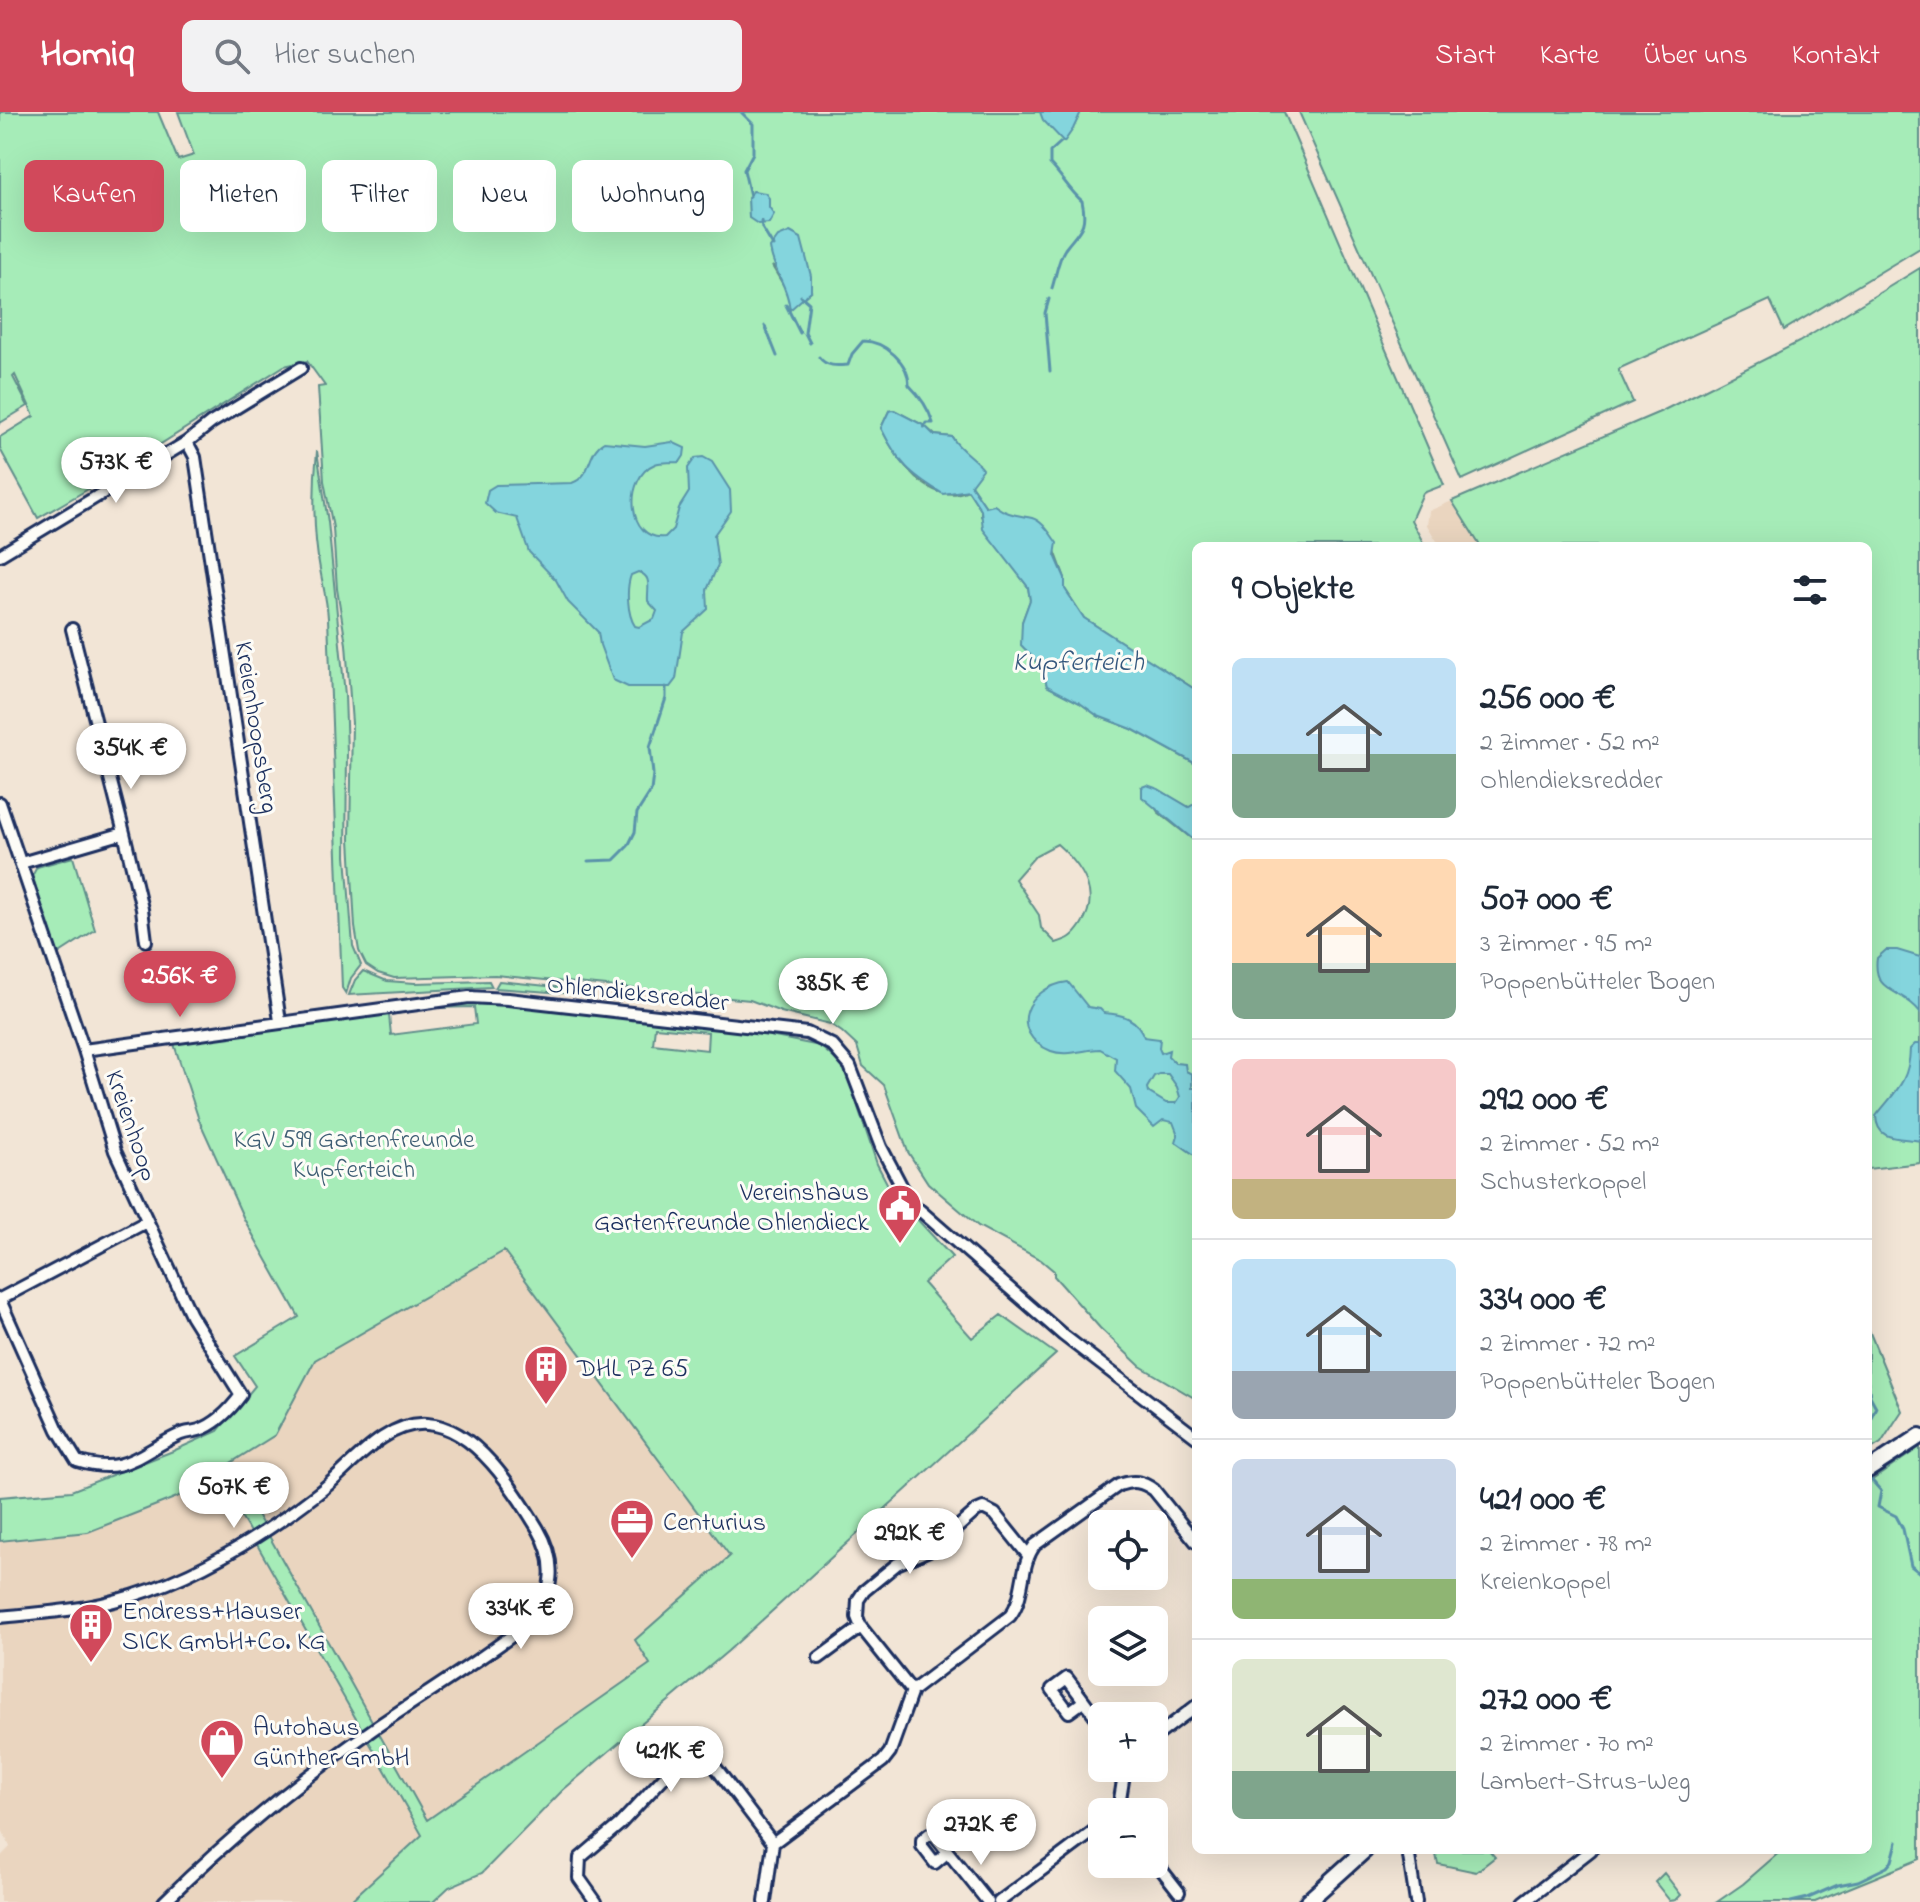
<!DOCTYPE html>
<html lang="de">
<meta charset="utf-8">
<style>
:root{--surface:#fff;--page:#f2f2f3;--text:#1f2937;--muted:#747a83;--line:#e0e1e3;--accent:#d1495b}
body{margin:0;font-family:"Indie Flower",sans-serif;background:var(--page);color:var(--text);height:100vh;display:flex;flex-direction:column;font-size:30px;white-space:nowrap}
*{box-sizing:border-box;margin:0}
p{font-size:26px;color:var(--muted)}
.icon{flex:none;width:44px;height:44px;fill:none;stroke:currentColor;stroke-width:2;stroke-linecap:round;stroke-linejoin:round}
.map{position:relative;flex:1;overflow:hidden}
.drawer{position:absolute;left:1192px;top:430px;width:680px;height:1312px;display:flex;flex-direction:column;background:var(--surface);border-radius:12px;box-shadow:0 8px 32px #0002}
.drawer>*{flex:none}
.banner{position:absolute;left:24px;top:48px;width:760px;height:72px;display:flex;gap:16px}
.buttons{position:absolute;left:1088px;top:1398px;display:grid;gap:16px}
.buttons a{display:grid;place-items:center;width:80px;height:80px;border-radius:12px;background:var(--surface);box-shadow:0 8px 32px #0002;font-size:40px}
.price{position:absolute;translate:-50% -68px;padding:0 18px;border-radius:28px;background:#fff;color:#222;font-size:26px;line-height:52px;filter:drop-shadow(0 2px 4px #0008)}
.price::after{content:'';position:absolute;left:50%;top:48px;width:24px;height:18px;margin-left:-12px;background:inherit;clip-path:polygon(0 0,100% 0,50% 100%)}
.price.current{background:var(--accent);color:#fff}
ul{padding:0;list-style:none}
li{display:flex;align-items:center;gap:24px;height:200px;padding:0 40px}
li+li{border-top:2px solid var(--line)}
li span{display:grid;place-items:center;flex:none;width:224px;height:160px;border-radius:12px;color:#555}
li>.icon{margin-inline-start:auto}
span .icon{width:96px;height:96px;fill:#fffc;stroke-width:1}
li b{font-size:34px}
h2{display:flex;justify-content:space-between;align-items:center;height:96px;padding:0 40px;font-size:34px}
.pill{padding:0 28px;border-radius:12px;background:var(--surface);box-shadow:0 8px 32px #0002;font-size:28px;line-height:72px}
.pill.current{background:var(--accent);color:#fff}
header{display:flex;align-items:center;gap:48px;box-sizing:border-box;height:112px;padding:0 40px;background:var(--accent);color:#fff}
header strong{font-size:38px}
nav{display:flex;gap:44px;margin-inline-start:auto;font-size:28px}
.search{width:560px;height:72px;background:var(--page);display:flex;align-items:center;gap:20px;box-sizing:border-box;padding:0 28px;border-radius:12px;color:var(--muted);font-size:30px}
.map>svg:first-child{display:block}
.built{fill:#ead5bf}
.green{fill:#a6ecb8;stroke:#608e8b;stroke-width:2;fill-rule:evenodd}
.water{fill:#84d5dd;stroke:#5a93aa;stroke-width:2;fill-rule:evenodd}
.lines{fill:none;stroke-linecap:round;stroke-linejoin:round}
.stream{stroke:#5a93aa;stroke-width:3}
.minor-casing{stroke:#1b2f5e;stroke-width:16}
.major-casing{stroke:#1b2f5e;stroke-width:20}
.minor{stroke:#fdfcf7;stroke-width:10}
.major{stroke:#fdfcf7;stroke-width:14}
.labels{text-anchor:middle;stroke-width:6;stroke-linejoin:round;paint-order:stroke}
.street-label{font-size:26px;fill:#1b2f5e;stroke:#fdfcf7}
.park-label{font-size:26px;fill:#3e5e74;stroke:#fdfcf7}
.poi-label{font-size:26px;fill:#1b2f5e;stroke:#fdfcf7;text-anchor:start}
.water-label{font-size:28px;font-style:italic;fill:#35587e;stroke:#fdfcf7}
</style>
<header>
<strong>Homiq</strong>
<div class="search"><svg class="icon" aria-label="search" viewBox="0 0 24 24"><circle cx="10" cy="10" r="6"/><path d="M15 15l6 6"/></svg>Hier suchen</div>
<nav><a>Start</a><a>Karte</a><a>Über uns</a><a>Kontakt</a></nav>
</header>
<div class="map">
<svg width="1920" height="1790" viewBox="0 0 1920 1790">
<rect width="100%" height="100%" fill="#f2e5d6"/>
<filter id="ink" filterUnits="userSpaceOnUse"><feTurbulence type="fractalNoise" baseFrequency=".0125" numOctaves="2"/><feDisplacementMap in="SourceGraphic" scale="16" xChannelSelector="R" yChannelSelector="G"/><feConvolveMatrix kernelMatrix="1 2 1 2 8 2 1 2 1" color-interpolation-filters="sRGB"/></filter>
<g filter="url(#ink)">
<!-- built -->
<path class="built" d="M1452,389l27,43 -1,2h-38l-13,-21 2,-14z
M504,1139l226,305 -94,84 14,24 -223,156 -198,-356 46,-29 40,-75z
M214,1361l33,54 175,309 -73,66h-349v-45l10,-10 -10,-22v-284l88,-9 89,-35z"/>
<!-- green -->
<path class="green" d="M0,0h158l20,48 16,-5 -16,-43h1106l160,373 -21,8 -12,27 14,26h-229v144l-112,-72 -19,-29v-11l-11,-30 -26,-29 -24,-6 -10,-8 -8,2 -15,-22 8,-21 -19,-14 -8,-13 -17,-2 -10,-9 -31,-16 -5,1 -8,17c15,30 48,80 87,62l13,20v6l22,37 25,34 2,13 -8,22 5,32 15,13 5,19 33,17 18,13 34,13 64,35v39l-7,5 -31,-19 -16,-2 16,25 38,30v557l-56,-33 -40,-38 -46,-52v-5l-13,-11 -63,-34 -50,-43 -20,-31 -24,-67 -21,-19 -6,-20 -15,-14 -12,-8 -49,-12 -31,-12 -255,-25 -101,3 -16,-5 -12,-8 -7,-14 -4,-24 -5,-88 2,-116 -6,-79 -9,-55 -4,-61 -9,-47 -6,-94 7,-1 -18,-25 -23,5 -180,114 -66,38 -38,-69v-12l34,-21 -19,-41 -2,2 15,29 -28,17zM772,154l39,25 -21,17 -2,-15zM1057,732c25,22 45,50 24,81 -8,12 -12,14 -25,18l-15,-15 -2,-13 -24,-36 21,-24z
M1299,0h621v136l-136,82 -14,-30 -152,69 15,33 -171,78z
M1920,156v895l-52,6v-623h-390l1,-2 -27,-43 210,-90 137,-69z
M317,339l11,71 17,173 2,57 -1,104 7,90 8,19 -10,13 -5,16 -4,-6 -14,-370c-1,-18 -5,-32 -8,-49 -7,-36 -7,-82 -3,-118z
M73,745l22,73 -37,24 -26,-78 5,-9z
M363,859l24,10 28,2 74,-2 3,6 -143,8 6,-15z
M499,869l86,9 -22,3 -68,-5z
M454,889l45,2 261,31 60,12 25,22 32,96 14,27 61,66 -29,26 49,55 29,-23 55,39 -328,297 -165,139 -81,83 -33,14 -16,15h-84l73,-67 -175,-308 -33,-54 -37,24 -89,35 -88,9v-44l71,-6 102,-40 45,-20 37,-45 -20,-30 64,-39 -55,-98 -45,-99 -26,-79zM474,895l2,17 -85,11 -2,-20 44,-7zM655,915l53,5 -1,18 -54,-6zM504,1139l226,305 -95,84 15,24 -223,156 -198,-356 46,-29 40,-75z
M1868,1216l34,83 -21,32 -13,8z
M1920,1335v412l-105,43h-98l26,-18 39,-34h86v-367z
M1435,1738h54l6,7 -19,15 -38,-8z
M1664,1761l17,22 -5,5 -6,1 -15,-19z"/>
<!-- water -->
<path class="water" d="M1040,0h41l-8,17 -9,13 -21,-22z
M753,79l12,2 4,5v9l5,7 -5,9 -11,1 -9,-6 -1,-20z
M790,120l11,6 10,38v15l-21,19c-2,-24 -17,-39 -20,-62l8,-11z
M894,298l31,16 9,9 18,2c8,14 22,20 31,32l-12,16 15,22 8,-2c13,10 24,10 38,13 11,3 19,17 25,25l-2,12 10,23v11l19,29 112,72v74l-64,-35 -34,-13 -18,-13 -33,-17 -5,-19 -21,-22 1,-23 8,-22 -2,-13 -45,-58 -2,-19 -13,-20 -25,4c-33,-20 -44,-30 -62,-66l8,-17z
M604,330l41,4 27,-4 13,6 -1,8 -4,6c-8,1 -18,-1 -25,2 -32,13 -28,78 10,73l8,-8 6,-21 10,-16 -1,-24 7,-10 8,-1 9,5 18,28 1,21 -17,24 4,30 -11,25 1,19 -25,23 -7,47 -6,8h-42l-15,-7 -13,-35 -2,-13 -30,-30 -12,-22 -27,-28 -12,-34 -21,-5 -11,-10 3,-13 8,-5 76,-2c21,-7 14,-31 32,-41zM638,460c15,4 9,17 10,29l9,10 -3,8 -15,8 -4,-1c-8,-12 -9,-38 -4,-51z
M1147,673l11,4 31,18 7,-4v39l-54,-45v-10z
M1886,838h11l23,7v55c-18,-24 -48,-18 -43,-54z
M1068,870l20,25 12,2 4,4c18,1 33,5 40,24l16,2 -1,9 2,5 8,-3 -1,6 7,7 10,1 1,7 6,3v14h4v68l-20,-14 2,-7 -5,-13 -10,-2 -9,7 -18,-18 -5,-20 -16,-18 1,-13 -16,-9c-14,0 -34,8 -49,2 -45,-19 -24,-64 17,-69zM1159,962h9l9,13 3,10 -4,6h-10l-18,-11 -1,-4 7,-12z
M1915,932h5v97c-19,-4 -43,2 -44,-25 19,-25 33,-33 34,-67z"/>
<g class="lines">
<!-- stream -->
<path class="stream" d="M741,0l12,12v29l-9,17 6,26
M761,109l1,7 11,18
M1052,176c4,-12 6,-29 13,-39 14,-19 23,-21 17,-48 -13,-11 -20,-25 -32,-37v-12l11,-10
M801,184l8,7 -4,30 5,10
M1049,187l-4,14 5,58
M786,193l14,28
M765,214l12,30
M819,245c7,10 18,9 29,8l4,-11 11,-13c22,0 46,22 46,44 11,11 19,22 24,38h-7l-2,4
M588,749l26,-1 14,-14 7,-14 2,-19 14,-22 2,-17 -3,-27 16,-49v-11
M1868,1271l2,13 6,11 -8,16
M1868,1364l13,15 -3,16 18,9 7,13 8,37 9,7
M1791,1790l17,-4 30,-13 20,-4 29,-14 5,-6 5,-19"/>
<!-- minor casing -->
<g class="minor-casing">
<path id="minor" d="M187,330l8,15 85,564
M0,443l187,-113 24,-19 90,-55
M0,691l84,247 31,101 76,164 50,80c-11,15 -24,29 -42,35 -6,2 -13,2 -18,4 -42,18 -54,43 -104,27l-19,-31 -58,-130
M124,721l18,76 4,32
M21,751l103,-30 -52,-204
M84,938l385,-53 39,2 299,34 25,12 18,21 31,81 21,40 13,19 148,129 133,102
M0,1187l146,-77
M0,1505c38,-4 77,-6 114,-16 75,-19 143,-61 203,-107 32,-24 66,-73 110,-70 48,3 88,67 111,105 19,32 17,67 -9,94 -50,39 -105,71 -157,107 -74,51 -144,109 -208,172
M819,1546l42,-31
M912,1579l-51,-64 -4,-10 1,-17 6,-9 33,-27 37,-16 42,-37 7,-3 12,6 33,41
M1084,1589l-15,11 -17,-23 15,-11 35,47
M1154,1626l42,-32
M1118,1700l7,-44
M1408,1738l8,52
M948,1740l-13,11 -13,-17v-6l7,-6 6,2 53,66
M1154,1748l25,32
M596,1790l-17,-24 1,-20 40,-34 60,-64c13,-4 23,-4 33,4l60,79
M765,1790l8,-59 110,-82 7,-9 22,-61 98,-75c16,-21 9,-50 25,-71l84,-60c14,-5 23,-4 35,5l42,52
M999,1790l103,-77
M1524,1790l67,-52"/>
</g>
<!-- major casing -->
<g class="major-casing">
<path id="major" d="M1868,1358l52,-34
M1307,1790l58,-52"/>
</g>
<!-- minor -->
<use href="#minor" class="minor"/>
<!-- major -->
<use href="#major" class="major"/>
</g>
</g>
<!-- icons -->
<defs>
<g id="civic-pin" transform="scale(2.3)"><path d="M0 17L-7.5 6A9.5 9.5 0 1 1 7.5 6Z" fill="#d1495b" stroke="#fdfcf7"/><path d="M-.6-6.5H3V-4.5H.6V-3L4-1V1h2V6H-6V1h2V-1L-.6-3ZM-1.2 2.5V6h2.4V2.5Z" fill="#fff"/></g>
<g id="building-pin" transform="scale(2.3)"><path d="M0 17L-7.5 6A9.5 9.5 0 1 1 7.5 6Z" fill="#d1495b" stroke="#fdfcf7"/><path d="M-4-6H4V6H1V3H-1V6H-4ZM-2.5-4.3h1.7v1.8h-1.7ZM.8-4.3h1.7v1.8H.8ZM-2.5-1h1.7V.8h-1.7ZM.8-1h1.7V.8H.8Z" fill="#fff"/></g>
<g id="office-pin" transform="scale(2.3)"><path d="M0 17L-7.5 6A9.5 9.5 0 1 1 7.5 6Z" fill="#d1495b" stroke="#fdfcf7"/><path d="M-6-3h4V-5.5h4V-3h4V5H-6ZM-1-4.5V-3h2v-1.5ZM-6 0V1H6V0Z" fill="#fff"/></g>
<g id="shop-pin" transform="scale(2.3)"><path d="M0 17L-7.5 6A9.5 9.5 0 1 1 7.5 6Z" fill="#d1495b" stroke="#fdfcf7"/><path d="M-5-2.5h2.3a2.7 3.5 0 0 1 5.4 0H5L5.5 6h-11ZM-1.5-2.5h3a1.5 2.3 0 0 0-3 0Z" fill="#fff"/></g>
</defs>
<g fill-rule="evenodd">
<use href="#civic-pin" x="900" y="1094"/>
<use href="#building-pin" x="546" y="1255"/>
<use href="#office-pin" x="632" y="1409"/>
<use href="#building-pin" x="91" y="1513"/>
<use href="#shop-pin" x="222" y="1629"/>
</g>
<g class="labels">
<!-- street labels -->
<g class="street-label">
<text transform="translate(258 615) rotate(81)" y="9">Kreienhoopsberg</text>
<text transform="translate(638 880) rotate(6)" y="9">Ohlendieksredder</text>
<text transform="translate(133 1013) rotate(71)" y="9">Kreienhoop</text>
</g>
<!-- park labels -->
<g class="park-label">
<text x="354" y="1035">KGV 599 Gartenfreunde<tspan x="354" dy="30">Kupferteich</tspan></text>
</g>
<!-- poi labels -->
<g class="poi-label">
<text x="869" y="1088" text-anchor="end">Vereinshaus<tspan x="869" dy="30">Gartenfreunde Ohlendieck</tspan></text>
<text x="577" y="1264">DHL PZ 65</text>
<text x="663" y="1418">Centurius</text>
<text x="122" y="1507">Endress+Hauser<tspan x="122" dy="30">SICK GmbH+Co. KG</tspan></text>
<text x="253" y="1623">Autohaus<tspan x="253" dy="30">Günther GmbH</tspan></text>
</g>
<!-- water labels -->
<g class="water-label">
<text x="1078" y="558">Kupferteich</text>
</g>
</g>
</svg>
<div class="buttons">
<a><svg class="icon" aria-label="locate" viewBox="0 0 24 24"><circle cx="12" cy="12" r="6"/><path d="M12 2v4M12 18v4M2 12h4M18 12h4"/></svg></a>
<a><svg class="icon" aria-label="layers" viewBox="0 0 24 24"><path d="M12 4l9 5-9 5-9-5zM3 14l9 5 9-5"/></svg></a>
<a>+</a>
<a>−</a>
</div>
<b class="price" style="left:116px;top:393px">573K €</b>
<b class="price" style="left:131px;top:679px">354K €</b>
<b class="price current" style="left:180px;top:907px">256K €</b>
<b class="price" style="left:833px;top:914px">385K €</b>
<b class="price" style="left:234px;top:1418px">507K €</b>
<b class="price" style="left:910px;top:1464px">292K €</b>
<b class="price" style="left:521px;top:1539px">334K €</b>
<b class="price" style="left:671px;top:1682px">421K €</b>
<b class="price" style="left:981px;top:1755px">272K €</b>
<div class="banner">
<a class="pill current">Kaufen</a>
<a class="pill">Mieten</a>
<a class="pill">Filter</a>
<a class="pill">Neu</a>
<a class="pill">Wohnung</a>
</div>
<section class="drawer">
<h2>9 Objekte<svg class="icon" aria-label="filters" viewBox="0 0 24 24"><path d="M4 7h16M4 17h16"/><circle cx="9" cy="7" r="2"/><circle cx="15" cy="17" r="2"/></svg></h2>
<ul>
<li><span style="background:linear-gradient(#bfe0f5 60%,#7fa58c 0)"><svg class="icon" aria-label="home" viewBox="0 0 24 24"><path d="M3 11l9-7 9 7M6 9v11h12V9"/></svg></span><div><b>256 000 €</b><p>2 Zimmer · 52 m²</p><p>Ohlendieksredder</p></div></li>
<li><span style="background:linear-gradient(#ffd9b3 65%,#7fa58c 0)"><svg class="icon" aria-label="home" viewBox="0 0 24 24"><path d="M3 11l9-7 9 7M6 9v11h12V9"/></svg></span><div><b>507 000 €</b><p>3 Zimmer · 95 m²</p><p>Poppenbütteler Bogen</p></div></li>
<li><span style="background:linear-gradient(#f6c9c9 75%,#c2b280 0)"><svg class="icon" aria-label="home" viewBox="0 0 24 24"><path d="M3 11l9-7 9 7M6 9v11h12V9"/></svg></span><div><b>292 000 €</b><p>2 Zimmer · 52 m²</p><p>Schusterkoppel</p></div></li>
<li><span style="background:linear-gradient(#bfe0f5 70%,#9aa5b1 0)"><svg class="icon" aria-label="home" viewBox="0 0 24 24"><path d="M3 11l9-7 9 7M6 9v11h12V9"/></svg></span><div><b>334 000 €</b><p>2 Zimmer · 72 m²</p><p>Poppenbütteler Bogen</p></div></li>
<li><span style="background:linear-gradient(#c9d6e8 75%,#8fb573 0)"><svg class="icon" aria-label="home" viewBox="0 0 24 24"><path d="M3 11l9-7 9 7M6 9v11h12V9"/></svg></span><div><b>421 000 €</b><p>2 Zimmer · 78 m²</p><p>Kreienkoppel</p></div></li>
<li><span style="background:linear-gradient(#dfe7d0 70%,#7fa58c 0)"><svg class="icon" aria-label="home" viewBox="0 0 24 24"><path d="M3 11l9-7 9 7M6 9v11h12V9"/></svg></span><div><b>272 000 €</b><p>2 Zimmer · 70 m²</p><p>Lambert-Strus-Weg</p></div></li>
</ul>
</section>
</div>
